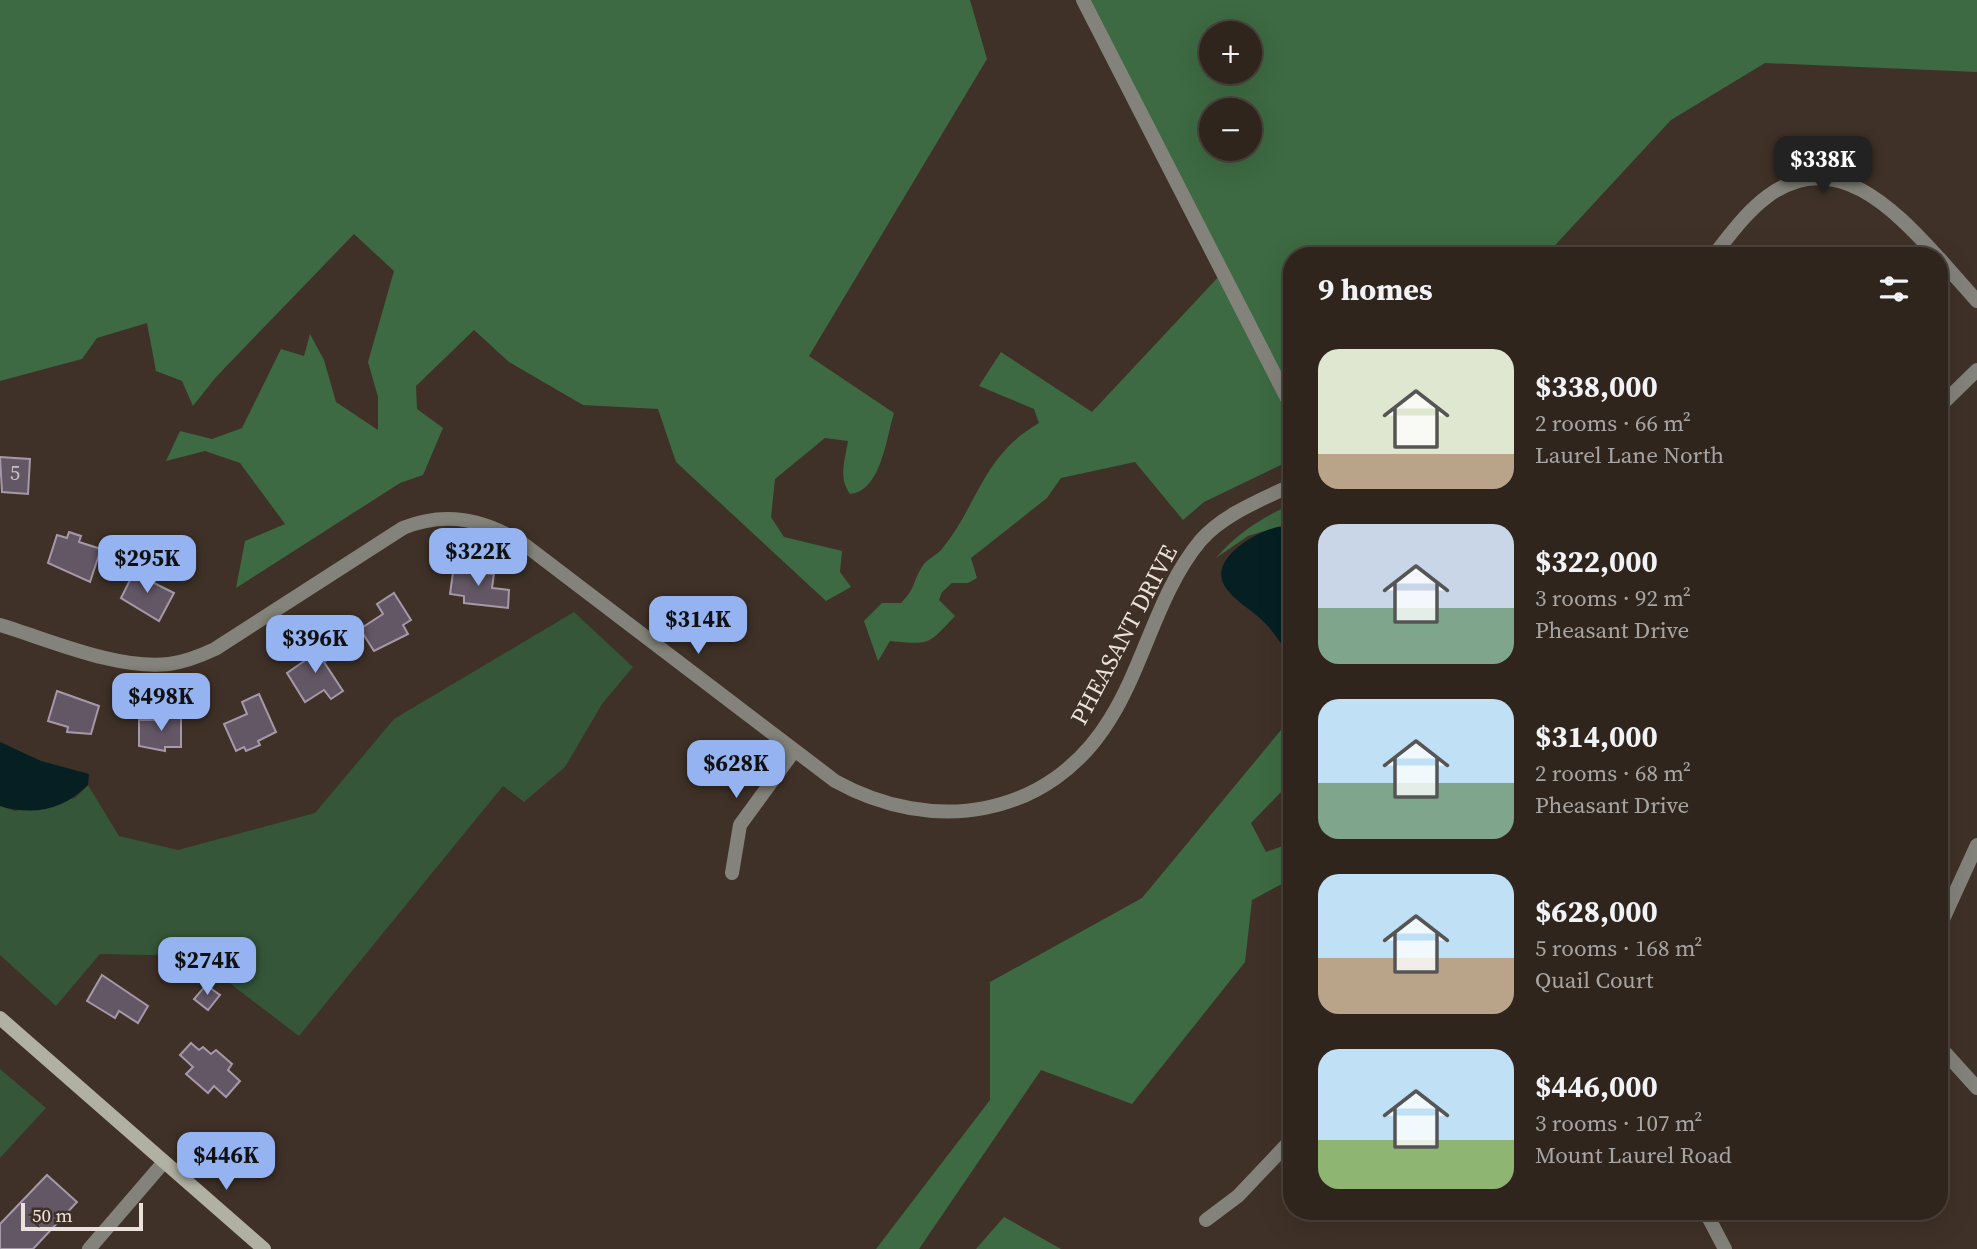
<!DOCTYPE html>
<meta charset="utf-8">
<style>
:root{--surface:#2f251d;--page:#372d26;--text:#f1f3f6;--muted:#a7a5a4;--line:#4a423b;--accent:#95b2f1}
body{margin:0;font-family:"Source Serif 4",serif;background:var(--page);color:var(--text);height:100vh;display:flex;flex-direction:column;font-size:26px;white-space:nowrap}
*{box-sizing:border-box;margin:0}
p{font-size:23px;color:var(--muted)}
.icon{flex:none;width:38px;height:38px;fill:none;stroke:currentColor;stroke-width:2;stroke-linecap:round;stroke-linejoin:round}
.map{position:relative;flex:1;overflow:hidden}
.drawer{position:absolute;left:1283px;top:247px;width:665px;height:973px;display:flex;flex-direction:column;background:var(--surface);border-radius:28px;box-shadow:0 7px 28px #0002,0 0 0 2px var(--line)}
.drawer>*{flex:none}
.buttons{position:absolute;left:1199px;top:21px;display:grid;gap:14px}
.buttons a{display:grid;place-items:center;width:63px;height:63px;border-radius:50%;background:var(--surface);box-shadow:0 7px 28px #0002,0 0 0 2px var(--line);font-size:35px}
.scale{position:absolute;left:21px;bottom:18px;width:122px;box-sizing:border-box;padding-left:7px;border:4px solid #ebe2db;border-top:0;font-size:19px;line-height:24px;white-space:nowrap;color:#ebe2db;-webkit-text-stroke:5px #3f3127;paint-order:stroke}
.price{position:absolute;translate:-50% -60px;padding:0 16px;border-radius:14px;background:var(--accent);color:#111;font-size:23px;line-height:46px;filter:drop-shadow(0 2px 4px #0008)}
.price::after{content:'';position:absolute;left:50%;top:42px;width:21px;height:16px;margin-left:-10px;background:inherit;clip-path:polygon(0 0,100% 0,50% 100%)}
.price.current{background:#222;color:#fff}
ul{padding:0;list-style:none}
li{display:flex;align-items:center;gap:21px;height:175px;padding:0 35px}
li span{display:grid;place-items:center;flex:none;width:196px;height:140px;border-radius:21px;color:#555}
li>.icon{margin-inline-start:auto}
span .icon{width:84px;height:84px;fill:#fffc;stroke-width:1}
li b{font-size:30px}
h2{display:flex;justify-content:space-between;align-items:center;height:84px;padding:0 35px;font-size:30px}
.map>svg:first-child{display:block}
.green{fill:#355638}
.forest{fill:#3d6a42;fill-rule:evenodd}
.water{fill:#051f22}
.building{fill:#635765;stroke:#a698a8;stroke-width:2}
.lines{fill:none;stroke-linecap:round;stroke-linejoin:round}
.minor{stroke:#83837b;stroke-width:14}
.secondary{stroke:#b0b0a3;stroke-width:14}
.labels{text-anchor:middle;stroke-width:5;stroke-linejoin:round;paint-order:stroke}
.number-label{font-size:21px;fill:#c9bfbe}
.street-label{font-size:24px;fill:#ebe2db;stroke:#3f3127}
</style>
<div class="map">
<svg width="1977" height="1249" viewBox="0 0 1977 1249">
<rect width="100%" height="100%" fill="#3f3127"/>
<!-- green -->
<path class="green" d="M574,612l59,55 -31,37 -37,63 -41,35 -21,-16 -204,250 -105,-80 -94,-2 -44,52 -56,-51v-149l15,5 60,-13 13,-13 31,51 59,14 137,-37 79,-94z
M0,1069l46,39 -46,50z"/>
<!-- forest -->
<path class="forest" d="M0,0h970l17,59 -178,297 85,57c-8,26 -13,78 -44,81 -12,-16 -5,-34 -2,-53l-23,-3 -50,41 -4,38 13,20 58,14 -2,21 11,15 -25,14 -150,-139 -18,-53 -75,-4 -74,-43 -35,-32 -58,56 1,23 26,19 -20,47 -23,8 -164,105 9,-47 40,-17 -45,-61 -35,-12 -39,10 14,-30 32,8 30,-11 39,-79 23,7 6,-22 14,26 12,42 42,28v-33l-10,-35 26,-91 -40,-37 -138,143 -23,29 -11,-25 -26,-10 -9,-48 -50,15 -15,21 -82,22z
M1086,0h891v72l-212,-9 -94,57 -125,135 -254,1 -1,204 -87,42 -21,18 -48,-58 -74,16 -14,20 -76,60 6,20 -9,5h-16l-10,9 -3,8 16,16c-27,29 -25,29 -65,25l-12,20 -14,-40 18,-18h19c15,-15 11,-20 21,-36 4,-8 14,-11 20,-18 37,-46 40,-93 97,-126l-5,-14 -55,-23 22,-34 91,60 131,-140zM1211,33h39v39h-39zM1211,110h39v39h-39z
M1291,505v18l-43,13 -32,22c19,-23 47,-42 75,-53z
M1291,718v40l-8,11 -1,22 -31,32 15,29 25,-9v36l-39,21 -7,62 -113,142 -91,-34 -122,179h-43l114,-149v-118l152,-84z
M1004,1217l57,32h-85z"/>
<!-- water -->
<path class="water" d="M1278,527h13v130c-9,-11 -16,-24 -27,-35 -12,-12 -31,-22 -40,-37 -15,-27 34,-54 54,-58z
M0,742l41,19 48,13 -1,11c-25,25 -54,31 -88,21z"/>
<!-- building -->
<path class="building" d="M0,457l30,2 -2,35 -26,-2z
M69,532l12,4 -2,6 22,7 -11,33 -42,-19 9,-28 10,3z
M454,565l28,3 -1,5 13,1 -2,14 17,2 -1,18 -44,-5v-7l-14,-2z
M145,571l12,7 -3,5 20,10 -15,28 -38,-23 13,-26 8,5z
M394,593l17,27 -8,5 5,9 -34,17 -14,-22 23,-15 -6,-10z
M319,640l12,18 -7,4 19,29 -12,8 -7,-9 -19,12 -18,-29 23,-16 -5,-8z
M57,691l42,15 -8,28 -24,-2 1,-5 -20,-6z
M259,694l17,38 -18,9 2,4 -14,6 -2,-4 -8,4 -12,-27 23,-10 -5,-12z
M165,714h16v33h-16v4l-26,-5v-26h26z
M102,975l46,31 -10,17 -19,-12 -4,7 -28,-17z
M206,985l14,10 -12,15 -14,-11z
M191,1043l8,7 4,-3 8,7 5,-4 16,14 -4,6 12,11 -14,16 -12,-11 -6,7 -22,-19 7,-7 -13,-12z
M47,1175l30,27 -44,47h-33v-25z"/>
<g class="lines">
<!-- minor -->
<path class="minor" d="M1083,0l209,408
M1713,256c17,-21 33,-44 55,-60 66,-49 125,12 169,60
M1939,258l38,43
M1939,407l38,-37
M0,625c50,15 117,45 169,39 16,-2 31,-8 46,-15l188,-121c44,-18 84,-8 122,17l310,236c97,54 214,38 275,-62 35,-56 48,-128 91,-179 23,-26 60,-40 91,-55
M732,873l8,-48 54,-74
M1939,928l38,-83
M1939,1046l38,42
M1705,1211l20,38
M1206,1220l32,-24 54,-57
M89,1249l75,-87"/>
<!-- secondary -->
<path class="secondary" d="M0,1018l264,231"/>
</g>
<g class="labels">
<!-- number labels -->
<g class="number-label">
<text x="15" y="480">5</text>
</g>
<!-- street labels -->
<g class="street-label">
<text transform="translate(1124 635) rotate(-62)" y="8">PHEASANT DRIVE</text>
</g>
</g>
</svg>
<div class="buttons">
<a>+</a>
<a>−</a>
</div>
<div class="scale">50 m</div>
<b class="price current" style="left:1823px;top:196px">$338K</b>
<b class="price" style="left:478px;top:588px">$322K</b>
<b class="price" style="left:147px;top:595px">$295K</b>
<b class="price" style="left:698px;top:656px">$314K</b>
<b class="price" style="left:315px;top:675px">$396K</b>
<b class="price" style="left:161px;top:733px">$498K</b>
<b class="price" style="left:736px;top:800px">$628K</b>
<b class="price" style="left:207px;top:997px">$274K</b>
<b class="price" style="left:226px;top:1192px">$446K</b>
<section class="drawer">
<h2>9 homes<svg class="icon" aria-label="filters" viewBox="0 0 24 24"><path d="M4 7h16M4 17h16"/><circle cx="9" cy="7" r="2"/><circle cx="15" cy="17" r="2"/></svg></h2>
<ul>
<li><span style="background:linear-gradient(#dfe7d0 75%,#b9a48a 0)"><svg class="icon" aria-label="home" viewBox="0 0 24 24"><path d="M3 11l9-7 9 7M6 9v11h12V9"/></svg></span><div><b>$338,000</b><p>2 rooms · 66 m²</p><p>Laurel Lane North</p></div></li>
<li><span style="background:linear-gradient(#c9d6e8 60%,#7fa58c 0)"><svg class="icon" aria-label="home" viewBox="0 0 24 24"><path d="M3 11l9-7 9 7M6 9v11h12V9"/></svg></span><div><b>$322,000</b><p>3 rooms · 92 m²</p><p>Pheasant Drive</p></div></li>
<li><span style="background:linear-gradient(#bfe0f5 60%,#7fa58c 0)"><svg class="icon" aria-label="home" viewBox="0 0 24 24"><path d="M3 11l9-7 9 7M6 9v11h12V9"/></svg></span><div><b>$314,000</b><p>2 rooms · 68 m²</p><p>Pheasant Drive</p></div></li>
<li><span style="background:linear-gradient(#bfe0f5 60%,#b9a48a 0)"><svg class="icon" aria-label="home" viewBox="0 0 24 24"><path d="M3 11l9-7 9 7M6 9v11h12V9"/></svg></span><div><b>$628,000</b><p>5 rooms · 168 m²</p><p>Quail Court</p></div></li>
<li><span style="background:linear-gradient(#bfe0f5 65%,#8fb573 0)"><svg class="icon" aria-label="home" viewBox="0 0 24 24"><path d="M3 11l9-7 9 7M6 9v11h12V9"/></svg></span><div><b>$446,000</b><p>3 rooms · 107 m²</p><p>Mount Laurel Road</p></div></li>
</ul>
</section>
</div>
